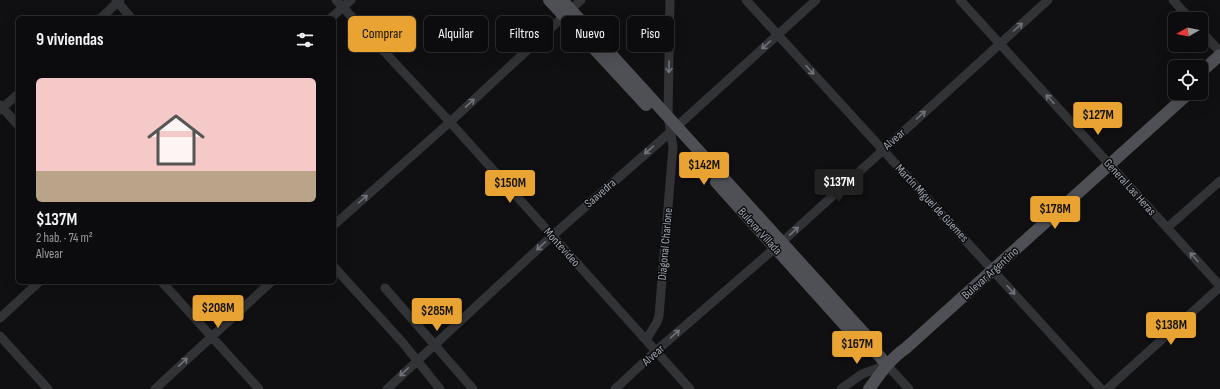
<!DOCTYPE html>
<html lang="es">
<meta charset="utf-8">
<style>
:root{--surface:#0c0c0e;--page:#1a1a1c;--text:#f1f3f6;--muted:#9a9b9e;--line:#2c2c2e;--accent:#e8a332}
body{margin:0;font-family:"Sofia Sans Condensed",sans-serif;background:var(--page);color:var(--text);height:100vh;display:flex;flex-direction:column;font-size:15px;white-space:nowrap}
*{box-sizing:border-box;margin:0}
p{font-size:13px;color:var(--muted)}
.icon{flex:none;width:22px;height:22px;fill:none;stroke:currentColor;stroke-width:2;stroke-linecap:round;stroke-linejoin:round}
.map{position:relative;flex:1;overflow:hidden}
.side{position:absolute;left:16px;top:16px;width:320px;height:268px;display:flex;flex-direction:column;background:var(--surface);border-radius:6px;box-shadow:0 4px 16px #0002,0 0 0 1px var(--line)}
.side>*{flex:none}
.hud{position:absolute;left:348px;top:16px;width:380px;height:36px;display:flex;gap:8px}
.needle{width:26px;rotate:261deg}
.controls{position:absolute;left:1168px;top:12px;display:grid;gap:8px}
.controls a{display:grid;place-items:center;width:40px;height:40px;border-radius:6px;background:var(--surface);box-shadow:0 4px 16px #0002,0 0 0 1px var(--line);font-size:20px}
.price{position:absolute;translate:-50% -34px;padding:0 9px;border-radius:4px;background:var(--accent);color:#111;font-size:13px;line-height:26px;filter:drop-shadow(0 1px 2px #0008)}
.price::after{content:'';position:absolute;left:50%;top:24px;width:12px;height:9px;margin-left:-6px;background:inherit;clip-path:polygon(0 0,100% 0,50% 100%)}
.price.active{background:#222;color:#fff}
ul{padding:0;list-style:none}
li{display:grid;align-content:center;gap:8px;height:212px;padding:0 20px}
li+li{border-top:1px solid var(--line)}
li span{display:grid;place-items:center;height:124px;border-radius:6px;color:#555}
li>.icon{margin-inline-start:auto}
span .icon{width:72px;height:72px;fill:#fffc;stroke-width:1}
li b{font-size:17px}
h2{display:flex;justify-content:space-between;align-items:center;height:48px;padding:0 20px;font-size:17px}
.tag{padding:0 14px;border-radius:6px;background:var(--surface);box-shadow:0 4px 16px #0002,0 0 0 1px var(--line);font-size:14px;line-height:36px}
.tag.active{background:var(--accent);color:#111}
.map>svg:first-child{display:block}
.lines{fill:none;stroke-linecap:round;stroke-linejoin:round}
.minor{stroke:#323336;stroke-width:9}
.major{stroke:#4e5055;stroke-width:12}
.oneway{stroke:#70737a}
.labels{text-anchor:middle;stroke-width:3;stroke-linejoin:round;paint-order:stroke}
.street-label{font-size:12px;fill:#a2a8b2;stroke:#0b0b0d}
</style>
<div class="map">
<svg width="1220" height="389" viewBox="0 0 1220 389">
<rect width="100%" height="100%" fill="#101012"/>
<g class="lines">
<!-- minor -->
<path class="minor" d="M116,0l15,18
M336,0l114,122 240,267
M746,0l355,389
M960,0l260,286
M1173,0l17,19
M101,18l19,-18
M331,18l20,-18
M1201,31l19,21
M0,105l18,20
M0,110l18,-16
M334,225l116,-103 131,-122
M1167,228l53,-47
M334,267l69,76 37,46
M162,282l97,107
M385,288l88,101
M0,318l39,-36
M0,336l48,53
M646,340l11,-18 2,-6 14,-169 -5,-31 2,-116
M155,389l116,-107
M387,389l165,-153 122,-107 142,-129
M615,389l41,-38 126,-109 266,-242
M841,389l21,-15 25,-9 22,24
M1107,389l113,-102"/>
<!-- major -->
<path class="major" d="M549,0l97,105
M562,0l303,334 11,18 11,13
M1201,72l19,-17
M716,182l142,158 13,9
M869,389c11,-15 21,-30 37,-41l283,-255"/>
</g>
<!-- one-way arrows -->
<defs><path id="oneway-shaft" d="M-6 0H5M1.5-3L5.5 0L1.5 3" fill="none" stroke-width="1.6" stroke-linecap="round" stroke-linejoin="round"/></defs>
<g class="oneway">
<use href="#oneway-shaft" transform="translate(1018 27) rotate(-42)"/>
<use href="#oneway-shaft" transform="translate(766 45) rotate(138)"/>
<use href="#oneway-shaft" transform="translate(669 67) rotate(91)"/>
<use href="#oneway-shaft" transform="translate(810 70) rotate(48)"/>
<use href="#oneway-shaft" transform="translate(1050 99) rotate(-132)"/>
<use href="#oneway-shaft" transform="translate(470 103) rotate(-43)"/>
<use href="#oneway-shaft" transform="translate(921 115) rotate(-42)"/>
<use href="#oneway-shaft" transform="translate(649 150) rotate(139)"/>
<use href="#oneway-shaft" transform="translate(363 199) rotate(-42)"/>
<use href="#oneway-shaft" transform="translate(794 231) rotate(-43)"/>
<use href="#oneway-shaft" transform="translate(541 246) rotate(137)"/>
<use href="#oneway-shaft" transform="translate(1194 257) rotate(-132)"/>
<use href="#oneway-shaft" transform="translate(1011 290) rotate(48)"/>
<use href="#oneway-shaft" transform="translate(675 334) rotate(-41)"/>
<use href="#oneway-shaft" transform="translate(183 362) rotate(-43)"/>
<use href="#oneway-shaft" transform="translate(404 372) rotate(137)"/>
</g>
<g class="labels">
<!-- street labels -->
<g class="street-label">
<text transform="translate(894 139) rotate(-42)" y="4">Alvear</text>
<text transform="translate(1130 187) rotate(48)" y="4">General Las Heras</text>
<text transform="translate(600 193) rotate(-41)" y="4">Saavedra</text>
<text transform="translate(932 203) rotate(47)" y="4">Martin Miguel de Güemes</text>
<text transform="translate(760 231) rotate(48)" y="4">Bulevar Villada</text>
<text transform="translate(665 244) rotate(-85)" y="4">Diagonal Charlone</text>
<text transform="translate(562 247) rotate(48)" y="4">Montevideo</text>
<text transform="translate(990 273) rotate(-42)" y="4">Bulevar Argentino</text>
<text transform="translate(653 355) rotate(-42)" y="4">Alvear</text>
</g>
</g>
</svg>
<div class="controls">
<a><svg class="needle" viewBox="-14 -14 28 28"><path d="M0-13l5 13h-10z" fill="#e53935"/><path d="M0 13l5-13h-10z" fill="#9a9b9e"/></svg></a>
<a><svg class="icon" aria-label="locate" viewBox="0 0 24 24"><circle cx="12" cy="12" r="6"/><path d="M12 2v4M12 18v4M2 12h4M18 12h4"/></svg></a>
</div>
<b class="price" style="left:1098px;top:136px">$127M</b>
<b class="price" style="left:704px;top:186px">$142M</b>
<b class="price active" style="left:839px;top:203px">$137M</b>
<b class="price" style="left:510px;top:204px">$150M</b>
<b class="price" style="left:1055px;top:230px">$178M</b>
<b class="price" style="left:218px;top:329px">$208M</b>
<b class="price" style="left:437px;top:332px">$285M</b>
<b class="price" style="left:1171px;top:346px">$138M</b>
<b class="price" style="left:857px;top:365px">$167M</b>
<div class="hud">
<a class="tag active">Comprar</a>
<a class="tag">Alquilar</a>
<a class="tag">Filtros</a>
<a class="tag">Nuevo</a>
<a class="tag">Piso</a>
</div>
<section class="side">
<h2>9 viviendas<svg class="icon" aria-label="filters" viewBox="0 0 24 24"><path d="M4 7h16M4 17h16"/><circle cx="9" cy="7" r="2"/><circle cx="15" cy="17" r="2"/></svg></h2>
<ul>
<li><span style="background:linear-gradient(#f6c9c9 75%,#b9a48a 0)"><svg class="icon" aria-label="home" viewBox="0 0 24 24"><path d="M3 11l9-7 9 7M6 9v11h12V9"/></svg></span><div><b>$137M</b><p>2 hab. · 74 m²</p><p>Alvear</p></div></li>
</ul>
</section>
</div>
